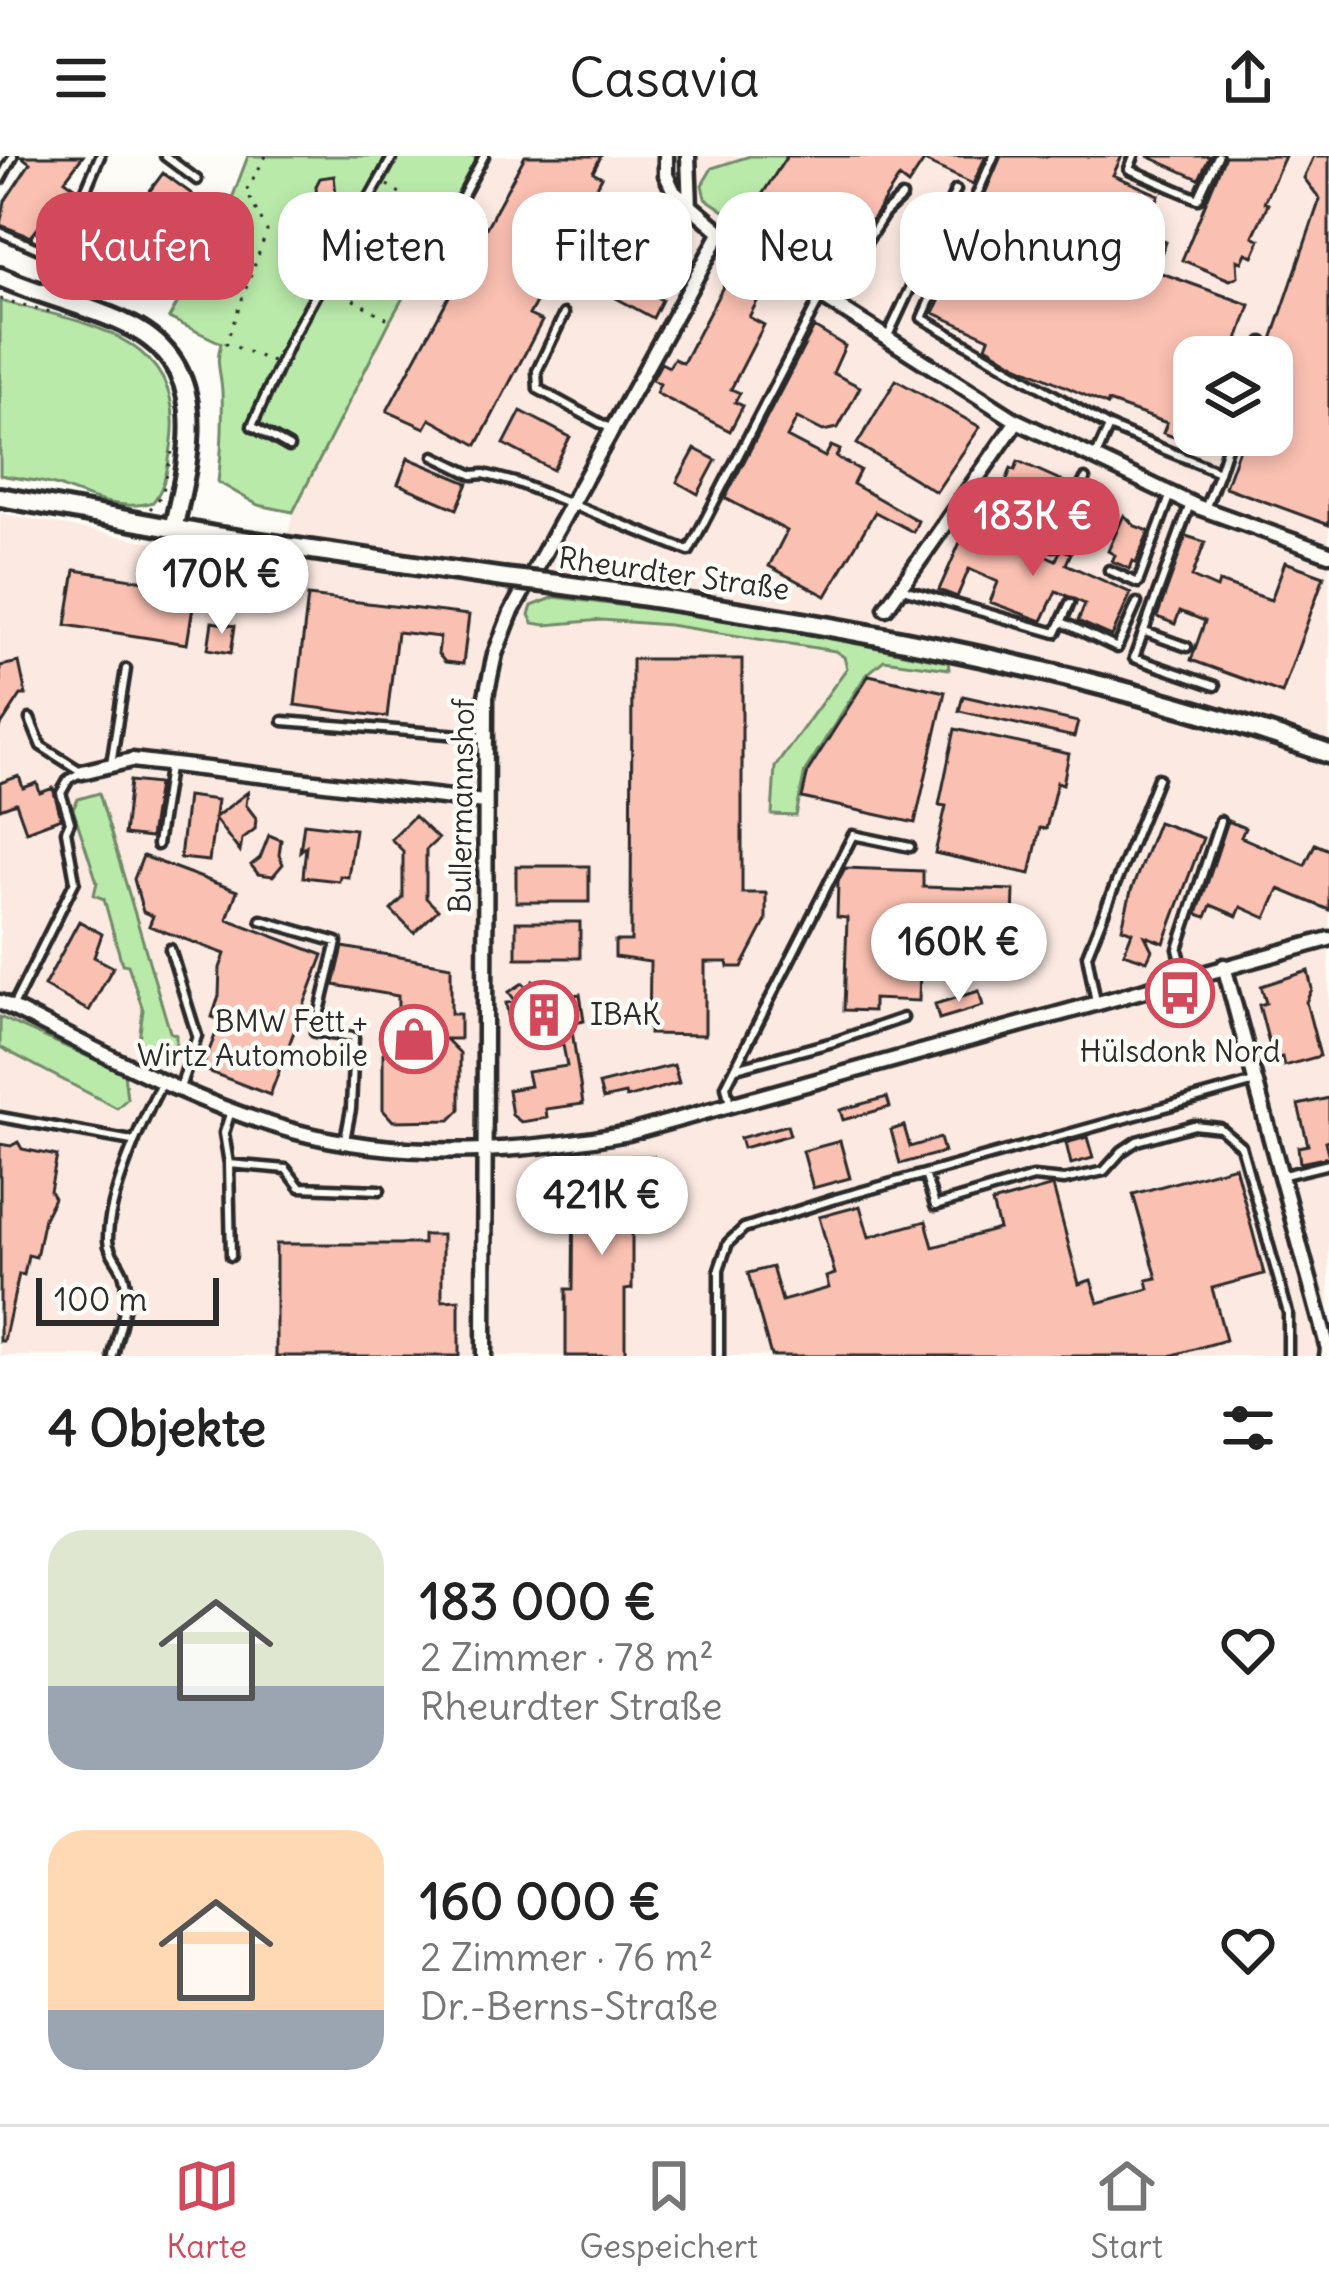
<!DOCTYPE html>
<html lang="de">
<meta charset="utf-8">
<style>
:root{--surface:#fff;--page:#f2f2f2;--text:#222;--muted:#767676;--line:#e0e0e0;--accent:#d1495b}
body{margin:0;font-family:Delius,sans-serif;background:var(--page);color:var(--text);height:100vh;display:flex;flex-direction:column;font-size:45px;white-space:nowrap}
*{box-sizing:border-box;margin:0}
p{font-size:39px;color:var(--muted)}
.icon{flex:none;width:66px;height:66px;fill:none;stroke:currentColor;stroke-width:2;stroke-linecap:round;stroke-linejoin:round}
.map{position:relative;height:1200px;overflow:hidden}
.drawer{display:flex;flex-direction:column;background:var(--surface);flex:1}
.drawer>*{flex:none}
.hud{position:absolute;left:36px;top:36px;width:1257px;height:108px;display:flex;gap:24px}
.fabs{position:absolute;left:1173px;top:180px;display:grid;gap:24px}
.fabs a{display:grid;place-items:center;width:120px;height:120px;border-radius:24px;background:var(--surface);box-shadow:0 6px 18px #0003;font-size:60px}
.scale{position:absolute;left:36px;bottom:30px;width:183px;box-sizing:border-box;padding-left:12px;border:6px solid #2b2b2b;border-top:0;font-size:33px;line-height:42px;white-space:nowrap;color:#2b2b2b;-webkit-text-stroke:9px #fdfcf7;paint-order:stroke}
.price{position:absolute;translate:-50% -102px;padding:0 27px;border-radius:42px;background:#fff;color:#222;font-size:39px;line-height:78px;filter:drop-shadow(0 3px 6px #0008)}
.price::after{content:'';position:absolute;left:50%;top:72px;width:36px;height:27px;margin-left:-18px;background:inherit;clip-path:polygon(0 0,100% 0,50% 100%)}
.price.on{background:var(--accent);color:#fff}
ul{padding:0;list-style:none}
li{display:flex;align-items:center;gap:36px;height:300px;padding:0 48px}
li span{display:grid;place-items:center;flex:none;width:336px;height:240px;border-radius:36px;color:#555}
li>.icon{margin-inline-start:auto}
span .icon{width:144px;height:144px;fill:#fffc;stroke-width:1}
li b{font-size:51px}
h2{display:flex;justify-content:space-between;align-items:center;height:144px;padding:0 48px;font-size:51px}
.chip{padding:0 42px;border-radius:36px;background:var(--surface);box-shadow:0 6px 18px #0003;font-size:42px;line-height:108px}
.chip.on{background:var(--accent);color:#fff}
header{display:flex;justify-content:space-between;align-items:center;height:156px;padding:0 48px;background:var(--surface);font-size:54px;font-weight:600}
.tab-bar{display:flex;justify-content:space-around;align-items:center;height:168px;border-top:3px solid var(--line);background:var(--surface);font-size:33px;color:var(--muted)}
.tab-bar a{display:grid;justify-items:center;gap:6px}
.tab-bar .on{color:var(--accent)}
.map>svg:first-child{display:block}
.built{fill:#fceae2;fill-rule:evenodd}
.green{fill:#baeaaa;stroke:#728a6a;stroke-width:3}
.building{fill:#fac0b2;stroke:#2b2b2b;stroke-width:3}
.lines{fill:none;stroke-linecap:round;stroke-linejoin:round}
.service-casing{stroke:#2b2b2b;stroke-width:15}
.minor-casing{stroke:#2b2b2b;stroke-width:21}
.secondary-casing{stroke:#2b2b2b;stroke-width:26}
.path{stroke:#2b2b2b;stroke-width:3;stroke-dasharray:3 9;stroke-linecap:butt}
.service{stroke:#fdfcf7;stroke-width:6}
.minor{stroke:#fdfcf7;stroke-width:12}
.secondary{stroke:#fdfcf7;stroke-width:16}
.secondary-bridge-casing{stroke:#2b2b2b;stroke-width:26;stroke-linecap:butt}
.secondary-bridge{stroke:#fdfcf7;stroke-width:16}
.labels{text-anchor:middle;stroke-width:9;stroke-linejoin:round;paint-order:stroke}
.street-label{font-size:30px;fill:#2b2b2b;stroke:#fdfcf7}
.poi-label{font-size:30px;fill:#2b2b2b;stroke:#fdfcf7;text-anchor:start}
</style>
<header><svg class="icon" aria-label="menu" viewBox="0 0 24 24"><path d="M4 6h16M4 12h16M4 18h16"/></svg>Casavia<svg class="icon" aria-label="share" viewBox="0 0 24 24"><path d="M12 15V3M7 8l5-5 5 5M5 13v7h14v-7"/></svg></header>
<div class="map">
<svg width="1329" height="1200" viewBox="0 0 1329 1200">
<rect width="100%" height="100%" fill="#fdfcf7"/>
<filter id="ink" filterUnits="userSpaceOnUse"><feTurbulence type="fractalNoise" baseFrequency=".00833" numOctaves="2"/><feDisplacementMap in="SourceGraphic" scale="24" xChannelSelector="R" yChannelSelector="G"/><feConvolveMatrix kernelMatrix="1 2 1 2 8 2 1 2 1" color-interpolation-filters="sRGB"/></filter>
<g filter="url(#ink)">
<!-- built -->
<path class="built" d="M482,0h847v1200h-1329v-843l281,54 12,-55 97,-191zM1194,201h78v78h-78z"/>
<!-- green -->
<path class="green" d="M248,0h234l-92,165 -97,191 -35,-7 -40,-23c4,-30 5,-60 4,-91 -1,-21 -7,-26 -1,-48l-52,-25 53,-93z
M750,0h37l-40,62 55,36 -4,7 -93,-63 -3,-13 10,-17z
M0,145c79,20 186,34 172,140 -3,21 -6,45 -19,61 -32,10 -66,-5 -95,-16 -18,-6 -39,-7 -58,-11z
M555,441l181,23 212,42 1,7 -65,-9 -18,15 -61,96 -9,45 -24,-1 3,-48 72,-99 -3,-11 -9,-6 -166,-26 -67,-5 -57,5 -12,-2 -4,-8 3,-9z
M99,637l71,239 6,3v8l-10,17 -28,-13 5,-37 -15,-45 -6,-1 -18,-65 -10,-4 3,-13 -24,-73 5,-10z
M0,861l124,56 3,26 -10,9 -117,-61z"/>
<!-- building -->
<path class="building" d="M21,0h62l-18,24 13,9 -14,32 -13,-10 -20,26 -31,-12 5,-24 25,-38z
M525,0h76l-8,16 9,5 -23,43 25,13 -14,30 21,11 10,-18 30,16 -9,18 20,10 -9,18 -85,-46 -7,14 -13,-6 -19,35 13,6 -65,124 -47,-26 -5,9 -38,-17z
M787,0h199l-13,28 -49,-23 -16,24 -9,-7 -39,60 -37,-24 -22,34 -52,-33z
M1001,0h121l-9,19 46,20 -15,37 22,10 -10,29 94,34 -18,52h-38v43l-15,39 -16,-6 4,-10 -59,-21 -1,3 -92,-41 -29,-18 3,-8 -55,-25z
M1147,0h63l-11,23z
M1225,0h60l-21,46 4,2 -15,32 7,4 -7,16 -7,-3 -4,9 -5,-2 1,16 -8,4 -48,-20z
M1314,0h15v369l-104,-38 19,-52h28v-60l5,-14 -11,-4 54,-158 -16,-21z
M163,17l29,21 -12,16 6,4 -14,19 -35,-25z
M334,20l3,27 -14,2 -6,-4 -1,-15 4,-8z
M620,34l21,11 -7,13 57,30 -9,18 -57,-30 2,-4 -17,-10 4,-8 -4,-2z
M728,121l33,17 -12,23 15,8 -33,64 9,4 -5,9 8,4 -13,25 -74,-38 4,-9 -8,-4 9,-17 8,4 5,-8 9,4z
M814,171l31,19 -12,27 27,14 -22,41 -15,3 -26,-13 -10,19 38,20 6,-11 9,4 -4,7 24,13 -7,14 65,37 -5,11 -38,-20 -49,84 -57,-30 18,-35 -62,-33z
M896,224l84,47 -44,65 -79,-48z
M521,255l49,26 -17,33 -49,-26z
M695,293l21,11 -18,34 -21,-12z
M408,302l60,25 -11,26 -59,-25z
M1018,305l51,23 -22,50 -51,-23 15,-43 4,2z
M1124,359l11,11 14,5 -13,32 -3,-2 -3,8 -18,-8 3,-6 -7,-4z
M981,365l9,4 -2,5 68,30 5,-11 10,4 -5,11 65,29 -19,43 -34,-15 7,-17 -29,-13 -14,30 -52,-19 8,-20 -29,-13 -12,28 -18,-7 30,-68 9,4z
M1186,380l19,6 -13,35 25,11 2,-6 52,18 14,-38 39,14 -42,117 -91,-33 14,-39 -25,-10 -5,13 -18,-7z
M75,414l121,19 -9,55 -121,-19z
M308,440l161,19 -6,49 -18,-2 -7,-8 2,-17 -43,-5 -10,85 -92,-12z
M212,466l23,4 -4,27 -23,-4z
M632,503h110v234h24v28l-24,46h-14l-1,-5h-22v73l-56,-1 1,-72 -35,-5v-16h16z
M19,506l7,33h-5l-21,32v-61z
M869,519l76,17 -30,131 -113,-25 6,-27z
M963,540l115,26 -4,15 -115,-26z
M955,573l114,25 -6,30 -6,-2 -11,47 -6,-1 -10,46 -95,-21 11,-47 -7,-1z
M19,620l4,12 14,-5 3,10 13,-5 8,30 -35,13 -10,-28 -16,6v-26z
M130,625l28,3 -8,54 -26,-3z
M248,636l-2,13 10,13 -1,11 -13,10 -2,13 -26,-34z
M187,640l30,4 -8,61 -29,-3z
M414,660l24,23 -12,11v48l12,12 -24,23 -23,-23 12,-12v-47l-12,-12z
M1228,665l17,7 -4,9 64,28 10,-21 14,6v60l-50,-21 -13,29 -25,-11 -4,9 -26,-11 -5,12 -9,-3z
M1158,666l45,16 -39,105 -19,-7 7,14 -5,11 -23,-8 8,-21 -10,-4 9,-37z
M304,667l51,6 -7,48 -8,-1 -1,5 -36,-4 3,-31 -6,5z
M269,679l12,5 -2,15 4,9 -10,12 -15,-2 -7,-9 9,-7z
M143,700l94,35 -10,28 96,36 -53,140 -68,-26 19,-49 -9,-3 7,-21 1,-28 5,-14 -76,-28 4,-10 -10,-4 -9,-33z
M516,710h73v36h-73z
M845,712l78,3v16l91,3 -1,30 -91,-2 -1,20 76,3 -1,29 -76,-2 -1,33 -46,-2v12l-29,-1 3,-92 -10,-1 1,-36z
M79,765l23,13 -8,23 19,10 -24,44 -45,-25z
M516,766h64v36h-64z
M343,791l108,19v48h9v25h-14l14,14v57l-10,10 -57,1 -10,-11v-57l15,-15v-42l-64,-11z
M1308,815l4,18 -6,13 14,54 -36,10 -2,-9 -9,2 -14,-54 7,-2 -5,-17z
M533,825l28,16 19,-3 4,27 -13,3 12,80 -37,5 1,9 -26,4 -9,-7 -4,-25 22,-4 -3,-14 40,-6 -4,-21 -20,3 -1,-7 -27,-13 3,-9 -9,2 -3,-18 10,-1 -7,-10 14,-9 7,7z
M979,835l4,15 -44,13 -4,-15z
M674,909l5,18 -53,15 -1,-4 -22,5 -4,-15z
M887,941l3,10 -47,13 -3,-10z
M1329,942v42l-4,1 4,16 -29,6 -2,-16 10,-2 -10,-40z
M787,969l3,10 -47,13 -3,-10z
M904,970l6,21 30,-9 4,14 -44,12 -9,-34z
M1087,981l6,21 -22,6 -5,-21z
M840,985l10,37 -37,10 -10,-37z
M18,986l4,7 35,7 -7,35 4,7 -10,20 -8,39 -8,-2 -4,20 -5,-1 -15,67h-4v-197l11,2z
M632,1000h21v26h-21v107l-7,1v66h-59v-67h7l1,-121h58z
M1235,1010l29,108 -52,14 14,52 -56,16h-399l-23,-83 24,-6 10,34 47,-13 -3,-11 9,-3 -16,-57 41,-11 9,31 57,-16 7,26 66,-18 -7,-26 61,-17 26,98 12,-4 7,23 51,-14 -2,-9 10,-2 -24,-84z
M423,1079h19v66l17,-1v56h-183v-112h147z"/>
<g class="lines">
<!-- service casing -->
<g class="service-casing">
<path id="service" d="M165,0l32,24
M994,0l-72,162 187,109 -14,31
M1134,0l-5,13 69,30 20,-43
M0,24l13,-24
M0,76l46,20 23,-23 31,-73
M424,113l60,-113
M795,124c12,-19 29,-34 52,-35l13,7 25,-39 17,-16
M564,158l-27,57 1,18 73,40
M887,182l69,-148
M1258,201l5,-15
M1109,271l110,45 -14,37
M289,291l-37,-21 40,-89 101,-181
M434,300l39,19 11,-1 34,9 171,68 132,-255
M1219,316l12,-37
M960,347l94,43 31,-67
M1190,348l-56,154 81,28
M1109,414l29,13 33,-89
M903,433l153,44 14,-30
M1062,466l55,26 20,-45
M1145,476l42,15
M283,565l202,16
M111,608l15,-95
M157,689l12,-77
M261,764l76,22 -22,90 39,5 -3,72 -6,31
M170,793l27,87 -17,52
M1185,821l-7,-28 42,-128
M1096,846l-9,-47 71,-177
M12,852l63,-127 -9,-50 4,-9 -9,-29 8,-14 13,-7 -41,-26 -11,-27
M736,912l97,-26 70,-24
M730,948l-4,-18 127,-251 57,12
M230,958l-6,19 5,31 57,5 14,18 80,3
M0,961l132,24
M229,1008l2,92
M925,1018l10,32 98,-29 31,3 40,-9 18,-20 15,-10 57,-16 26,3 21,18 47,167v43
M1284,1019l45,-11
M113,1200c5,-25 19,-58 10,-83 -4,-11 -15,-21 -15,-33 -1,-42 35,-121 54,-158
M719,1200v-87l9,-26 16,-15 91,-29 420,-117"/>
</g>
<!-- minor casing -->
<g class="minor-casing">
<path id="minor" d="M666,0v19l8,17 47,40 296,189 181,86 131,47
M688,0l2,52
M886,452l131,-187
M82,616l50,-12 352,42
M1224,810l104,383 -1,7
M0,846c94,46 191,101 293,129 108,29 228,22 336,2l700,-194
M484,1200l2,-660 9,-42 16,-41 210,-381"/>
</g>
<!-- secondary casing -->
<g class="secondary-casing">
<path id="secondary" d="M0,121c40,18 84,27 124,46 90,40 67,129 49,206
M0,341l215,39 289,42
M557,428c264,37 519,81 772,170"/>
</g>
<!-- path -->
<path class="path" d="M266,0l-20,35 21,40 -41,112 47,19
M387,29l53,33
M332,132l56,31
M0,143l51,13
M150,353l12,-14 10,-43"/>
<!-- service -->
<use href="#service" class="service"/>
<!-- minor -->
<use href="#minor" class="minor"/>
<!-- secondary -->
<use href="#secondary" class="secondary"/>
<!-- secondary-bridge casing -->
<g class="secondary-bridge-casing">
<path id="secondary-bridge" d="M504,422l53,6"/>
</g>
<!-- secondary-bridge -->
<use href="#secondary-bridge" class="secondary-bridge"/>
</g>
</g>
<!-- icons -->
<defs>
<g id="bus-ring" transform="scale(3.45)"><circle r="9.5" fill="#fdfcf7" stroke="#d1495b" stroke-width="1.5"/><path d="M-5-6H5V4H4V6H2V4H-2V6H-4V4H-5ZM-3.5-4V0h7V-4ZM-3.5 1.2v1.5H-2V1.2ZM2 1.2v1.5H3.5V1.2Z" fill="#d1495b"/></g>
<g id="building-ring" transform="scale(3.45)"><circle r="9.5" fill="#fdfcf7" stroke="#d1495b" stroke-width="1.5"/><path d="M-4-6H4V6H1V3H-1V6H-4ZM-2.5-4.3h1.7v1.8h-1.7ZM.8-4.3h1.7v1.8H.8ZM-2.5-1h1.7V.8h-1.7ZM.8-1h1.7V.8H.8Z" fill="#d1495b"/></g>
<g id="shop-ring" transform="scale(3.45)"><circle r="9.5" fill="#fdfcf7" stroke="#d1495b" stroke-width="1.5"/><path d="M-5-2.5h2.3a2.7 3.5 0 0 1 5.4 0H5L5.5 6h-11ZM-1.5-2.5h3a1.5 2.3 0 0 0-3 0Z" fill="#d1495b"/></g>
</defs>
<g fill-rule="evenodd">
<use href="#bus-ring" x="1180" y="837"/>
<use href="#building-ring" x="544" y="859"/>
<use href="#shop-ring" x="414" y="883"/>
</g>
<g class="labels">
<!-- street labels -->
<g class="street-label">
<text transform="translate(674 418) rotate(8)" y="10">Rheurdter Straße</text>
<text transform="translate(462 650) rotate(-89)" y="10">Bullermannshof</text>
</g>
<!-- poi labels -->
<g class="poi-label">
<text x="590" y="869">IBAK</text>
<text x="368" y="876" text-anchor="end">BMW Fett +<tspan x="368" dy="34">Wirtz Automobile</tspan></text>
<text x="1180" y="906" text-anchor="middle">Hülsdonk Nord</text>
</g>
</g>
</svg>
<div class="fabs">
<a><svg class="icon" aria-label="layers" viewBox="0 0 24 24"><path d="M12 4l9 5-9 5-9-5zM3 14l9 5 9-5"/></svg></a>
</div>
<div class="scale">100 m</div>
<b class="price on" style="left:1033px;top:423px">183K €</b>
<b class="price" style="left:222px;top:481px">170K €</b>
<b class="price" style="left:959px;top:849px">160K €</b>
<b class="price" style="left:602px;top:1102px">421K €</b>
<div class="hud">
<a class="chip on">Kaufen</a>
<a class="chip">Mieten</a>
<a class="chip">Filter</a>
<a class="chip">Neu</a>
<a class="chip">Wohnung</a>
</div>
</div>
<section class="drawer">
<h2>4 Objekte<svg class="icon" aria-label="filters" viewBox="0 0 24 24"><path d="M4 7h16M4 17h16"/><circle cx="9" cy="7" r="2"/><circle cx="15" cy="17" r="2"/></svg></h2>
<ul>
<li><span style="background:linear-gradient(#dfe7d0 65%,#9aa5b1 0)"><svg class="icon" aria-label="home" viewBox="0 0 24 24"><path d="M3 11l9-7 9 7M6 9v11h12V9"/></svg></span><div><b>183 000 €</b><p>2 Zimmer · 78 m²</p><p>Rheurdter Straße</p></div><svg class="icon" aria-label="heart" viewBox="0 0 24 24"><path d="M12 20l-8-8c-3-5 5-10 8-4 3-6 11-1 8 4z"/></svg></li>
<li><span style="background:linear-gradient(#ffd9b3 75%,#9aa5b1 0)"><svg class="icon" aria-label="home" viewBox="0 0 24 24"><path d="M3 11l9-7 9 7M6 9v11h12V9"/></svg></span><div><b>160 000 €</b><p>2 Zimmer · 76 m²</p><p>Dr.-Berns-Straße</p></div><svg class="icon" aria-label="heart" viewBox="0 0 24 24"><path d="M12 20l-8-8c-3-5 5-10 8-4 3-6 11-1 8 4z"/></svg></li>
</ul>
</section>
<nav class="tab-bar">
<a class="on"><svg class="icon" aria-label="map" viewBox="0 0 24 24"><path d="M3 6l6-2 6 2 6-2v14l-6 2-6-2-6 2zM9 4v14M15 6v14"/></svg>Karte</a>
<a><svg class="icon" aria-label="saved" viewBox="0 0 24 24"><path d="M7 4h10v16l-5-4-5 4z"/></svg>Gespeichert</a>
<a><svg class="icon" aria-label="home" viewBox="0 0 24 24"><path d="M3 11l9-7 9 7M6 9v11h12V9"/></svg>Start</a>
</nav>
